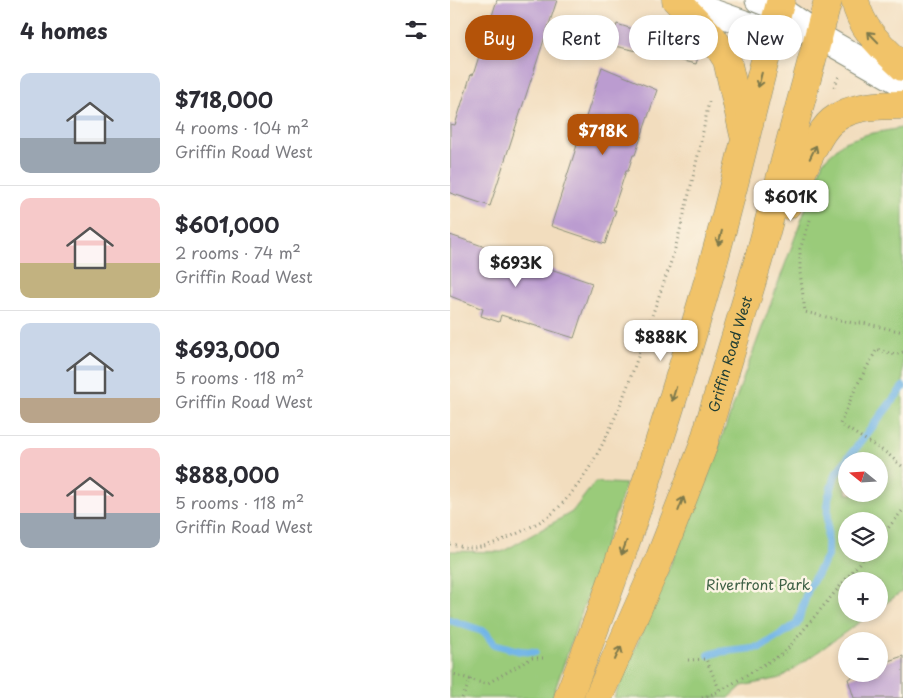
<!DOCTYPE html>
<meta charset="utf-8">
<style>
:root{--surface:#fff;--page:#f2f2f3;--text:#2b2b33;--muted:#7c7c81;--line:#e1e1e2;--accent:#b45309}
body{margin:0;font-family:"Playpen Sans",sans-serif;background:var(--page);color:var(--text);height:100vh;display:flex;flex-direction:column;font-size:19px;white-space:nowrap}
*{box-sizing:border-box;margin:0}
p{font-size:16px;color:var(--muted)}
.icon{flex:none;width:28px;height:28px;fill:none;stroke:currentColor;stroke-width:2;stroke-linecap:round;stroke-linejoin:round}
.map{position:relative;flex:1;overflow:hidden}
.drawer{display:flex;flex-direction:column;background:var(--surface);width:450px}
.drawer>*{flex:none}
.hud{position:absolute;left:15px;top:15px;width:362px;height:45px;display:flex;gap:10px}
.needle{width:32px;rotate:288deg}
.controls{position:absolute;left:388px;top:452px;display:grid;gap:10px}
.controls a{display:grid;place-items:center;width:50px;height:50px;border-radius:50%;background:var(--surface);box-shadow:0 2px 8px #0003;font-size:25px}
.price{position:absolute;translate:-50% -42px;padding:0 11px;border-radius:10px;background:#fff;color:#222;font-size:16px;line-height:32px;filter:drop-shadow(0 1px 2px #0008)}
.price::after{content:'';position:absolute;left:50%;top:30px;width:15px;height:11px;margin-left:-8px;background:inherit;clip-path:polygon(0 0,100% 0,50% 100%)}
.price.on{background:var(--accent);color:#fff}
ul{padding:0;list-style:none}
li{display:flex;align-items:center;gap:15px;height:125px;padding:0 20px}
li+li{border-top:1px solid var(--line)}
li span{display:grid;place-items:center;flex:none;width:140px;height:100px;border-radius:10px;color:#555}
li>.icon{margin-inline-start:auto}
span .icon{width:60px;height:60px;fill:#fffc;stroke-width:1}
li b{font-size:21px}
h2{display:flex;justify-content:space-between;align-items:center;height:60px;padding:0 20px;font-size:21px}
.chip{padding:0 18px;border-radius:22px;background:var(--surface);box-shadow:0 2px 8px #0003;font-size:18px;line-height:45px}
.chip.on{background:var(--accent);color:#fff}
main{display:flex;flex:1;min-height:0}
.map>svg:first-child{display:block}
.green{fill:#9acb7a;stroke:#5c8457;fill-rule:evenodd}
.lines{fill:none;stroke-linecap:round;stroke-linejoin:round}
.stream{stroke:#71b5e7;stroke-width:8}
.building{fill:#bb9cd0}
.minor-casing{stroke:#888d79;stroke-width:27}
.major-casing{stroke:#888d79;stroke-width:29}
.path{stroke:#888d79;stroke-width:3;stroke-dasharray:1 4;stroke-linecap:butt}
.minor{stroke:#fff;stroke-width:25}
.major{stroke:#f1c369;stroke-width:28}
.oneway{stroke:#7d794c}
.labels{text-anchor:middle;stroke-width:5;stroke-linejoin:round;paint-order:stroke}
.street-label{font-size:14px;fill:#1f3d34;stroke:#fcf5e5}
.park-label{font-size:14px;fill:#3e6046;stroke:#fcf5e5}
</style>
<main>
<section class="drawer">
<h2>4 homes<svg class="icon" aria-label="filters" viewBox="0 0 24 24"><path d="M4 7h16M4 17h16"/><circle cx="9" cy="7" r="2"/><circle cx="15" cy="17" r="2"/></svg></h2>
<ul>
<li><span style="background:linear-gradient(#c9d6e8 65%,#9aa5b1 0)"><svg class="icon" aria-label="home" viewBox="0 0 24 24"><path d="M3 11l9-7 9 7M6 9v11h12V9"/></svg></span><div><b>$718,000</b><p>4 rooms · 104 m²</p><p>Griffin Road West</p></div></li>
<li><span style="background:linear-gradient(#f6c9c9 65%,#c2b280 0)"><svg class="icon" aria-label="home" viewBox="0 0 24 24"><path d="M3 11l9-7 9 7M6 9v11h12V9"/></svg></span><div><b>$601,000</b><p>2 rooms · 74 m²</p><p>Griffin Road West</p></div></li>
<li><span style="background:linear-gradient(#c9d6e8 75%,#b9a48a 0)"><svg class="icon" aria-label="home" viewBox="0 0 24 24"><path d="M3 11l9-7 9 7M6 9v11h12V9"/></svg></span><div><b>$693,000</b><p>5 rooms · 118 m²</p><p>Griffin Road West</p></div></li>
<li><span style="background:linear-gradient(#f6c9c9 65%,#9aa5b1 0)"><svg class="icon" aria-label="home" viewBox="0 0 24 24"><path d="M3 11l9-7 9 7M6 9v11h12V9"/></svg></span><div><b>$888,000</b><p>5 rooms · 118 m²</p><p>Griffin Road West</p></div></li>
</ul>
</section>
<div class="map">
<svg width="453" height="698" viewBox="0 0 453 698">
<rect width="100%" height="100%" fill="#fcf5e5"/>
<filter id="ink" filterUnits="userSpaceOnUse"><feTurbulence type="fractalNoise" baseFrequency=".02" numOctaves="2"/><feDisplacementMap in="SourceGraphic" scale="10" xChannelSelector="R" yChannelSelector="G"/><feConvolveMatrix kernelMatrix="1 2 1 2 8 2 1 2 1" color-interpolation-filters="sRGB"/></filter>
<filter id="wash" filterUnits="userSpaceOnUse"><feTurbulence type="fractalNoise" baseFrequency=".0096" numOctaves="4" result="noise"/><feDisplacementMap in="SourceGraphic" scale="20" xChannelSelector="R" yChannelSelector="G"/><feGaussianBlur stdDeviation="1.12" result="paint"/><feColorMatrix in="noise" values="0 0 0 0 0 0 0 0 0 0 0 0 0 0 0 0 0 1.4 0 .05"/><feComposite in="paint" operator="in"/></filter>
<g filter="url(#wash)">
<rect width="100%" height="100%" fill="#f2ddbe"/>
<!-- green -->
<path class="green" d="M451,128h2v463l-24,17v-27h-33v33h25l-90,64 -39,8 -13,12h-115l91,-215 118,-322 21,-19 24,-8zM396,461h33v33h-33zM396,521h33v33h-33z
M145,482l31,2 -74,214h-102v-147l52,1 70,-40z"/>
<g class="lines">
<!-- stream -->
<path class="stream" d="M0,620l35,12 9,12 26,7 15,1
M259,655l9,-3 43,-5 36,-23 11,-35 19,-33 1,-57 7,-24 68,-88"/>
</g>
<g id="blocks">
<!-- building -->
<path class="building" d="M47,0h60l-67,206 -40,-13v-69l5,1 16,-51 2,1z
M167,24l83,27 -4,13 -86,-19z
M152,67l55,23 -22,65h-2l-5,16h-2l-13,39h3l-11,34 -54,-18z
M0,235l142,48 -18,55 -73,-23 -2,7 -18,-6 2,-7 -33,-13z
M453,656v42h-49l-6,-19 14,-5h17v-10z"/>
</g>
</g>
<g filter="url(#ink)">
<use href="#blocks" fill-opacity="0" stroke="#888d79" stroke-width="1"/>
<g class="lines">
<!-- minor casing -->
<g class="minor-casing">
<path id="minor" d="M229,0l94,33 18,2
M308,0l20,8 41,28 84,48"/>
</g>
<!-- major casing -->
<g class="major-casing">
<g id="major">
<path d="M226,0l37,38 14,22 17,75"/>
<path d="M405,0c6,30 27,47 48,67"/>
<path d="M337,205c12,-22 27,-69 45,-84 19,-16 48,-16 71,-16"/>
<path d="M118,698c57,-143 104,-290 146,-438 24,-86 43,-174 67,-260"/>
<path id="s1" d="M148,698l61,-138 43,-111 57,-191 69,-258"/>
</g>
</g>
<!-- path -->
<path class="path" d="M384,87l5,-11
M360,220l-10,29v23l5,40 48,11h10l40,9
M453,352l-8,3 -18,-6 -21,38 -16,37 48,30 15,13
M429,539l24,-29
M0,544c7,1 15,4 22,4 19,0 69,-24 83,-37 48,-46 72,-122 93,-184 11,-32 24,-64 32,-97 11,-43 21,-86 29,-129
M238,660l18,-1 14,32
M0,673l29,9 9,1 44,-25h12
M12,698l9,-19
M252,698l18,-7 65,-39 82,-98"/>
<!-- minor -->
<use href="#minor" class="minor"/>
<!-- major -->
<use href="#major" class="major"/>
</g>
<!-- one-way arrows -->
<defs><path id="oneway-shaft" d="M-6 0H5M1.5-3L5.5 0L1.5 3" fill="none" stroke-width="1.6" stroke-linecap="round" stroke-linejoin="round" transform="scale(1.25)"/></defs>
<g class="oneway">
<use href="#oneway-shaft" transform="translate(423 37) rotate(-134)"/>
<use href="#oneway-shaft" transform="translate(310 80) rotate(104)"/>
<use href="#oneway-shaft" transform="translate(363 152) rotate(-64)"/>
<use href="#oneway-shaft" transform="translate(270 238) rotate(105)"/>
<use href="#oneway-shaft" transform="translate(224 394) rotate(107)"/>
<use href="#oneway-shaft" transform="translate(231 504) rotate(-69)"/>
<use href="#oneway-shaft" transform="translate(174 548) rotate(110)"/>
<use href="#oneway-shaft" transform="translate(168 653) rotate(-66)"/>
</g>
</g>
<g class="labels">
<!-- street labels -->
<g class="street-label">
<text dy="5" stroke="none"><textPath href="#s1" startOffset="369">Griffin Road West</textPath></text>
</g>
<!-- park labels -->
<g class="park-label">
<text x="308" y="590">Riverfront Park</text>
</g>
</g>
</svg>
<div class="controls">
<a><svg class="needle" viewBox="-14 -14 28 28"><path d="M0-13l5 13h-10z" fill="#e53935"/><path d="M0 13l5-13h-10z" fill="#7c7c81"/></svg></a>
<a><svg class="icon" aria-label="layers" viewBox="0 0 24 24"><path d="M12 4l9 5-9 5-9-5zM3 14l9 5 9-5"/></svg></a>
<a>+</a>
<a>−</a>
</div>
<b class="price on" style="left:153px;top:156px">$718K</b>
<b class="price" style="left:341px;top:222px">$601K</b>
<b class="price" style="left:66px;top:288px">$693K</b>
<b class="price" style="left:211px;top:362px">$888K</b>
<div class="hud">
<a class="chip on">Buy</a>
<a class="chip">Rent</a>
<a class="chip">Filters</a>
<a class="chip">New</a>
</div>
</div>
</main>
